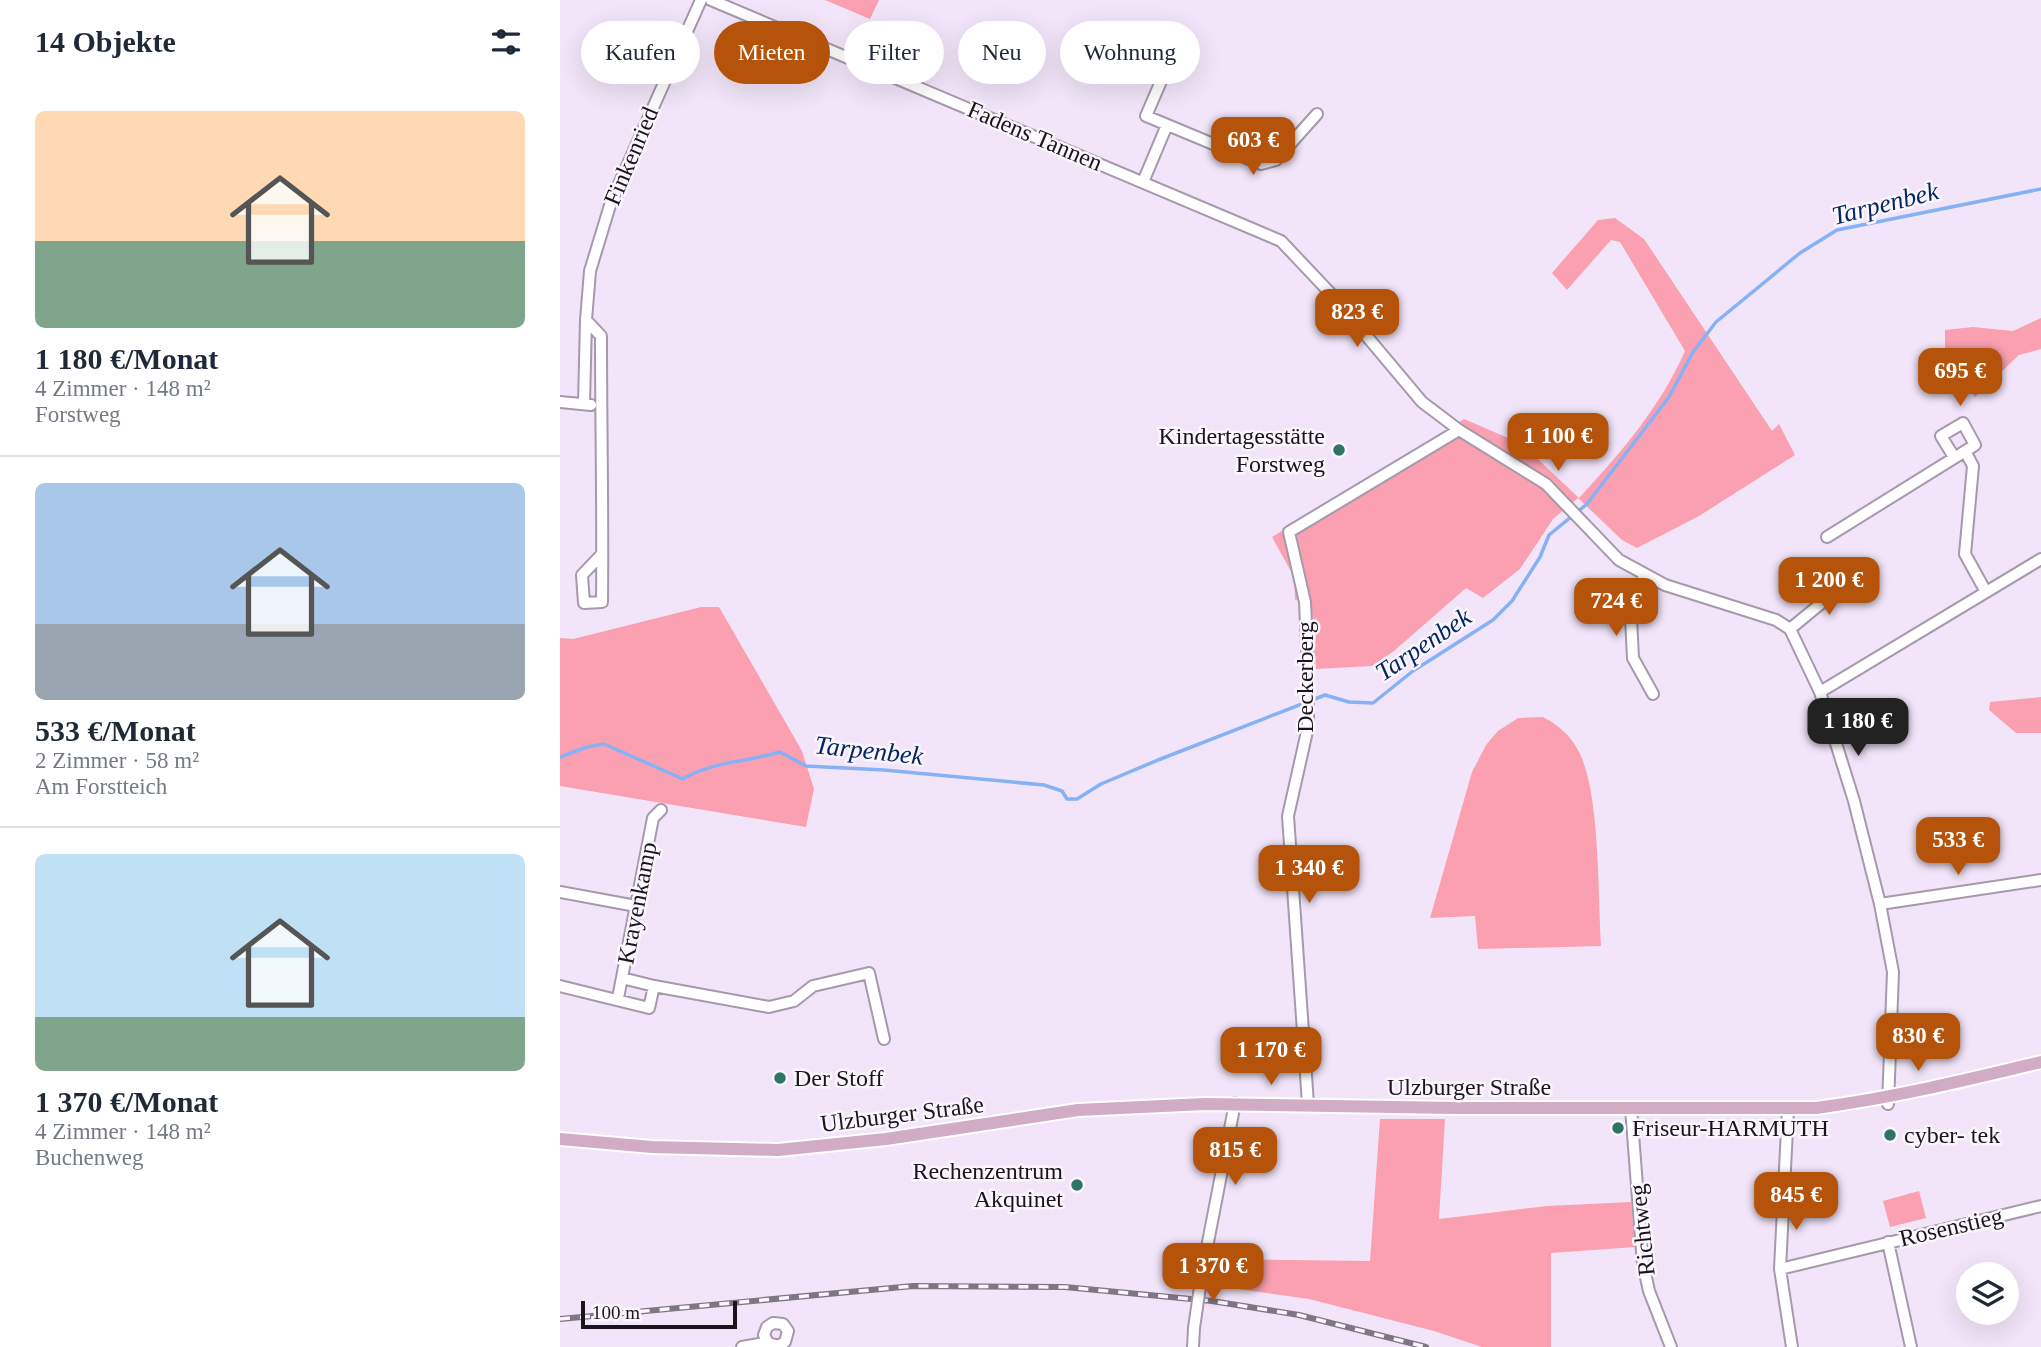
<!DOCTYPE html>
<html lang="de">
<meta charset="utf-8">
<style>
:root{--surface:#fff;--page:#f6f6f7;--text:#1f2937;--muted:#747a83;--line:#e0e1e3;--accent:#b45309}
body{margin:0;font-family:Georgia,serif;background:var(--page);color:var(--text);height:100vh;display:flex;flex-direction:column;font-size:26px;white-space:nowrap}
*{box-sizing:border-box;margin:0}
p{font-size:23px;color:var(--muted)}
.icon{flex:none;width:38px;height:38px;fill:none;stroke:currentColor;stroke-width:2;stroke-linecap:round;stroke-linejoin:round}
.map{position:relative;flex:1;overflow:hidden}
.details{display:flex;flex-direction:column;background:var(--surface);width:560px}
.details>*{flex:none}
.banner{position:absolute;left:21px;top:21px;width:665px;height:63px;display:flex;gap:14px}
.tools{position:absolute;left:1396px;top:1262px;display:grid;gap:14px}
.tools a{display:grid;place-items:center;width:63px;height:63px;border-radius:50%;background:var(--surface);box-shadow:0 7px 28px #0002;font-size:35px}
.scale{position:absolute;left:21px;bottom:18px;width:156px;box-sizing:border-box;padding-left:7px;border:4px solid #19151b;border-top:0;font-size:19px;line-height:24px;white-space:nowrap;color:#19151b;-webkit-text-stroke:5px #fbf5fd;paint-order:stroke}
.price{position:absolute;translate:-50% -60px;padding:0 16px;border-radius:14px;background:var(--accent);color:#fff;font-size:23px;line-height:46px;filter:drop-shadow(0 2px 4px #0008)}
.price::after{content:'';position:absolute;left:50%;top:42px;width:21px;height:16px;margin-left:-10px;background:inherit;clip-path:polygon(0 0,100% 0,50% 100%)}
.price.on{background:#222;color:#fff}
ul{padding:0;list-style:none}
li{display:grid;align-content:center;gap:14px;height:371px;padding:0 35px}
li+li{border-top:2px solid var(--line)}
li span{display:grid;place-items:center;height:217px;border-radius:10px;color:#555}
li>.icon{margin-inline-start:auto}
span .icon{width:126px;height:126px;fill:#fffc;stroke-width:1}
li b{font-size:30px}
h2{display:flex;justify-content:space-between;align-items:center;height:84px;padding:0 35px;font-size:30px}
.tag{padding:0 24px;border-radius:32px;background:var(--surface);box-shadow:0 7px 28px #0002;font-size:24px;line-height:63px}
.tag.on{background:var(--accent);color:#fff}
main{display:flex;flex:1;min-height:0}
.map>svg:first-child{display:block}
.green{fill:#faa0b0}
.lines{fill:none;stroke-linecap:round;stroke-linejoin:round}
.stream{stroke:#87b1f5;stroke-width:3.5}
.minor-casing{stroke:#a599ab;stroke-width:14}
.major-casing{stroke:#fff;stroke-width:16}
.minor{stroke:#fff;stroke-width:10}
.major{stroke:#d1acc4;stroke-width:12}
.rail-casing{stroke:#7f7683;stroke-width:6}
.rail{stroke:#fbf5fd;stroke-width:3.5;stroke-dasharray:10;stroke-linecap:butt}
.minor-bridge-casing{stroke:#a599ab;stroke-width:14;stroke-linecap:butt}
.minor-bridge{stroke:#fff;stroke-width:10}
.poi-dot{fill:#307466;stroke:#fbf5fd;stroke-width:2.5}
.labels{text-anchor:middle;stroke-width:5;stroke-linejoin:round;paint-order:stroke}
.street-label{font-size:24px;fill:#19151b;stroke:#fbf5fd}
.poi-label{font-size:24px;fill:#19151b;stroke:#fbf5fd;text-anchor:start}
.water-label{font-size:26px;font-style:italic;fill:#032761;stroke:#fbf5fd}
</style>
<main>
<section class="details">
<h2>14 Objekte<svg class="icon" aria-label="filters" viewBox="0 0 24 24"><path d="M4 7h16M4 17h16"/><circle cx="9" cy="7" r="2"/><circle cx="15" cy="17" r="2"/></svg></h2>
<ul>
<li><span style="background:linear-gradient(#ffd9b3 60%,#7fa58c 0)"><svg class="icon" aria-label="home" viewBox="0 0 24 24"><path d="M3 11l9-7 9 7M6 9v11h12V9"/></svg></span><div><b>1 180 €/Monat</b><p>4 Zimmer · 148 m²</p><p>Forstweg</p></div></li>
<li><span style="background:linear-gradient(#a9c7e8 65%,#9aa5b1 0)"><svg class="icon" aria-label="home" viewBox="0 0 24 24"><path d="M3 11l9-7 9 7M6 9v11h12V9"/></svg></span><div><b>533 €/Monat</b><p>2 Zimmer · 58 m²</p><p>Am Forstteich</p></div></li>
<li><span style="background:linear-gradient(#bfe0f5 75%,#7fa58c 0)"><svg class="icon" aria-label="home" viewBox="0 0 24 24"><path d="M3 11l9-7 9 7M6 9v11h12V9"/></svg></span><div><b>1 370 €/Monat</b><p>4 Zimmer · 148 m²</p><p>Buchenweg</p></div></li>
</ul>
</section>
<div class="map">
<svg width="1481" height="1347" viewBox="0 0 1481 1347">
<rect width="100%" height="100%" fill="#f2e5f9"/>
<!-- green -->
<path class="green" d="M265,0h54l-9,19z
M1055,218l29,21 128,192 7,-7 16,31 -96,61 -62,32 -15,-8 -44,-42 -25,21 -33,50 -37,29 -17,-10 -72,63 -22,15 -56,3 -5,-71 -16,2 -1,-23 -22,-40 192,-118 58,25 57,54c41,-44 82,-92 106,-147l-65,-109 -9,-2 -44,50 -15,-17 46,-53z
M1481,318v31l-22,6 -44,42 -30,-40v-27l28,-3 40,4z
M141,607h18l83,144 12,38 -8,38 -246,-41v-148l13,1z
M1481,697v36h-25l-27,-23 1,-8z
M983,717c16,8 30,21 37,37 20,41 18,143 21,192l-123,3 -3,-33 -45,2 42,-146 14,-27 12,-14 20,-13z
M820,1119h65l-6,100 108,-13 84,-4 4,45 -84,6v94h-69l-48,-16 -125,-32 -99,-14 5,-26 155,2z
M1359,1191l7,27 -36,9 -7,-26z"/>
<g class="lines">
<!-- stream -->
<path class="stream" d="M0,757l27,-10 17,-3 79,35c30,-18 64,-17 97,-27l26,14 78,4 160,15 18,6 5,8h10l24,-15 57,-24 167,-65 24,7 24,1 40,-32 80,-51 19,-19 28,-44 9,-22 38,-31 82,-107 24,-45 23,-30 84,-69 37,-23 204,-41"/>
<!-- minor casing -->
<g class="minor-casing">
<path id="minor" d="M151,0l570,241 52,55 89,106 37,28 87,54 73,76 46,25 111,35 14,9 30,63 34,109 26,103 13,68 -5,132
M607,46l1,19 -22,51 115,48 15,-4 41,-46
M583,182l24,-57
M26,320l15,16c0,89 2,178 1,266l-18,1 -2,-28 20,-21
M0,402l31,3
M24,404l2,-84 4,-49 21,-69 90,-202
M1405,451l8,15 -8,88 21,38
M1267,537l148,-92 -12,-22 -22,13 13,21
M1084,575l-13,43 2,40 20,36
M1230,629l40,-33 7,-12
M1260,692l221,-133
M0,892l76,14
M1320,904l161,-24
M0,986l89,22 5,-22 -32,-8
M94,986l115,21 25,-6 19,-15 56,-13 15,66
M58,998l35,-180 8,-8
M748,1104l-20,-288 20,-89v-58l-3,-67 -16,-70 170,-102
M1071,1108l12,156 6,27 22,56
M1228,1109l-8,160 12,78
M1328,1242l23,105
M1220,1269l261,-63
M642,1273l33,-170
M182,1347l17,-3 1,3
M216,1347l9,-5 3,-11 -5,-7 -10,-1 -6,4 -3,8 4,8 11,3
M633,1347l1,-19"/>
</g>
<!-- major casing -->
<g class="major-casing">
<path id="major" d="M0,1139l92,8 126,3 108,-11 192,-29 127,-6 250,4h361c76,-10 151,-28 225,-46"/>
</g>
<!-- minor -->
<use href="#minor" class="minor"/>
<!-- major -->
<use href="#major" class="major"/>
<!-- rail casing -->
<g class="rail-casing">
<path id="rail" d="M0,1319l353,-33 152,1 147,14 87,14 127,32"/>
</g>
<!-- rail -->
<use href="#rail" class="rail"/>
<!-- minor-bridge casing -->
<g class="minor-bridge-casing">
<path id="minor-bridge" d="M634,1328l8,-55"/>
</g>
<!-- minor-bridge -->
<use href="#minor-bridge" class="minor-bridge"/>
</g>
<!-- markers -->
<g class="poi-dot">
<circle cx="779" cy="450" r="7"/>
<circle cx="220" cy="1078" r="7"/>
<circle cx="1058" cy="1128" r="7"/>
<circle cx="1330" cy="1135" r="7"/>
<circle cx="517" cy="1185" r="7"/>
</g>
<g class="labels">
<!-- street labels -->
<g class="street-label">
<text transform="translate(475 136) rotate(23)" y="8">Fadens Tannen</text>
<text transform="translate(71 156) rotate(-67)" y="8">Finkenried</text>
<text transform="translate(745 677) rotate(-90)" y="8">Deckerberg</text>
<text transform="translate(77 903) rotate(-79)" y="8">Krayenkamp</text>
<text x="909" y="1095">Ulzburger Straße</text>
<text transform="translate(342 1114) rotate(-7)" y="8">Ulzburger Straße</text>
<text transform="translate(1391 1227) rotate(-13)" y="8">Rosenstieg</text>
<text transform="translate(1082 1230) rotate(-96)" y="8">Richtweg</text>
</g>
<!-- poi labels -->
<g class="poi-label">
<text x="765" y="444" text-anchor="end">Kindertagesstätte<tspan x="765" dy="28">Forstweg</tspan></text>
<text x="234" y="1086">Der Stoff</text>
<text x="1072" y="1136">Friseur-HARMUTH</text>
<text x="1344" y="1143">cyber- tek</text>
<text x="503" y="1179" text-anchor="end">Rechenzentrum<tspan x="503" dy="28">Akquinet</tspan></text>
</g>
<!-- water labels -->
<g class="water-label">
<text transform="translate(1325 203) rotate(-14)" y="9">Tarpenbek</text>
<text transform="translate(863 644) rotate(-34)" y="9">Tarpenbek</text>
<text transform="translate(309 750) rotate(6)" y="9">Tarpenbek</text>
</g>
</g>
</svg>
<div class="tools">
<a><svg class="icon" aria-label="layers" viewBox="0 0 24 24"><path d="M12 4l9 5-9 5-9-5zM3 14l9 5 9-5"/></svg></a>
</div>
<div class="scale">100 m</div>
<b class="price" style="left:693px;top:177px">603 €</b>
<b class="price" style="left:797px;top:349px">823 €</b>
<b class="price" style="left:1400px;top:408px">695 €</b>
<b class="price" style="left:998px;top:473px">1 100 €</b>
<b class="price" style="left:1269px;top:617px">1 200 €</b>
<b class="price" style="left:1056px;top:638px">724 €</b>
<b class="price on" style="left:1298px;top:758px">1 180 €</b>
<b class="price" style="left:1398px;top:877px">533 €</b>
<b class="price" style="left:749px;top:905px">1 340 €</b>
<b class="price" style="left:1358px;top:1073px">830 €</b>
<b class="price" style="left:711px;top:1087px">1 170 €</b>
<b class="price" style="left:675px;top:1187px">815 €</b>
<b class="price" style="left:1236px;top:1232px">845 €</b>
<b class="price" style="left:653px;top:1303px">1 370 €</b>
<div class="banner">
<a class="tag">Kaufen</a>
<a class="tag on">Mieten</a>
<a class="tag">Filter</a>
<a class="tag">Neu</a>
<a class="tag">Wohnung</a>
</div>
</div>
</main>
